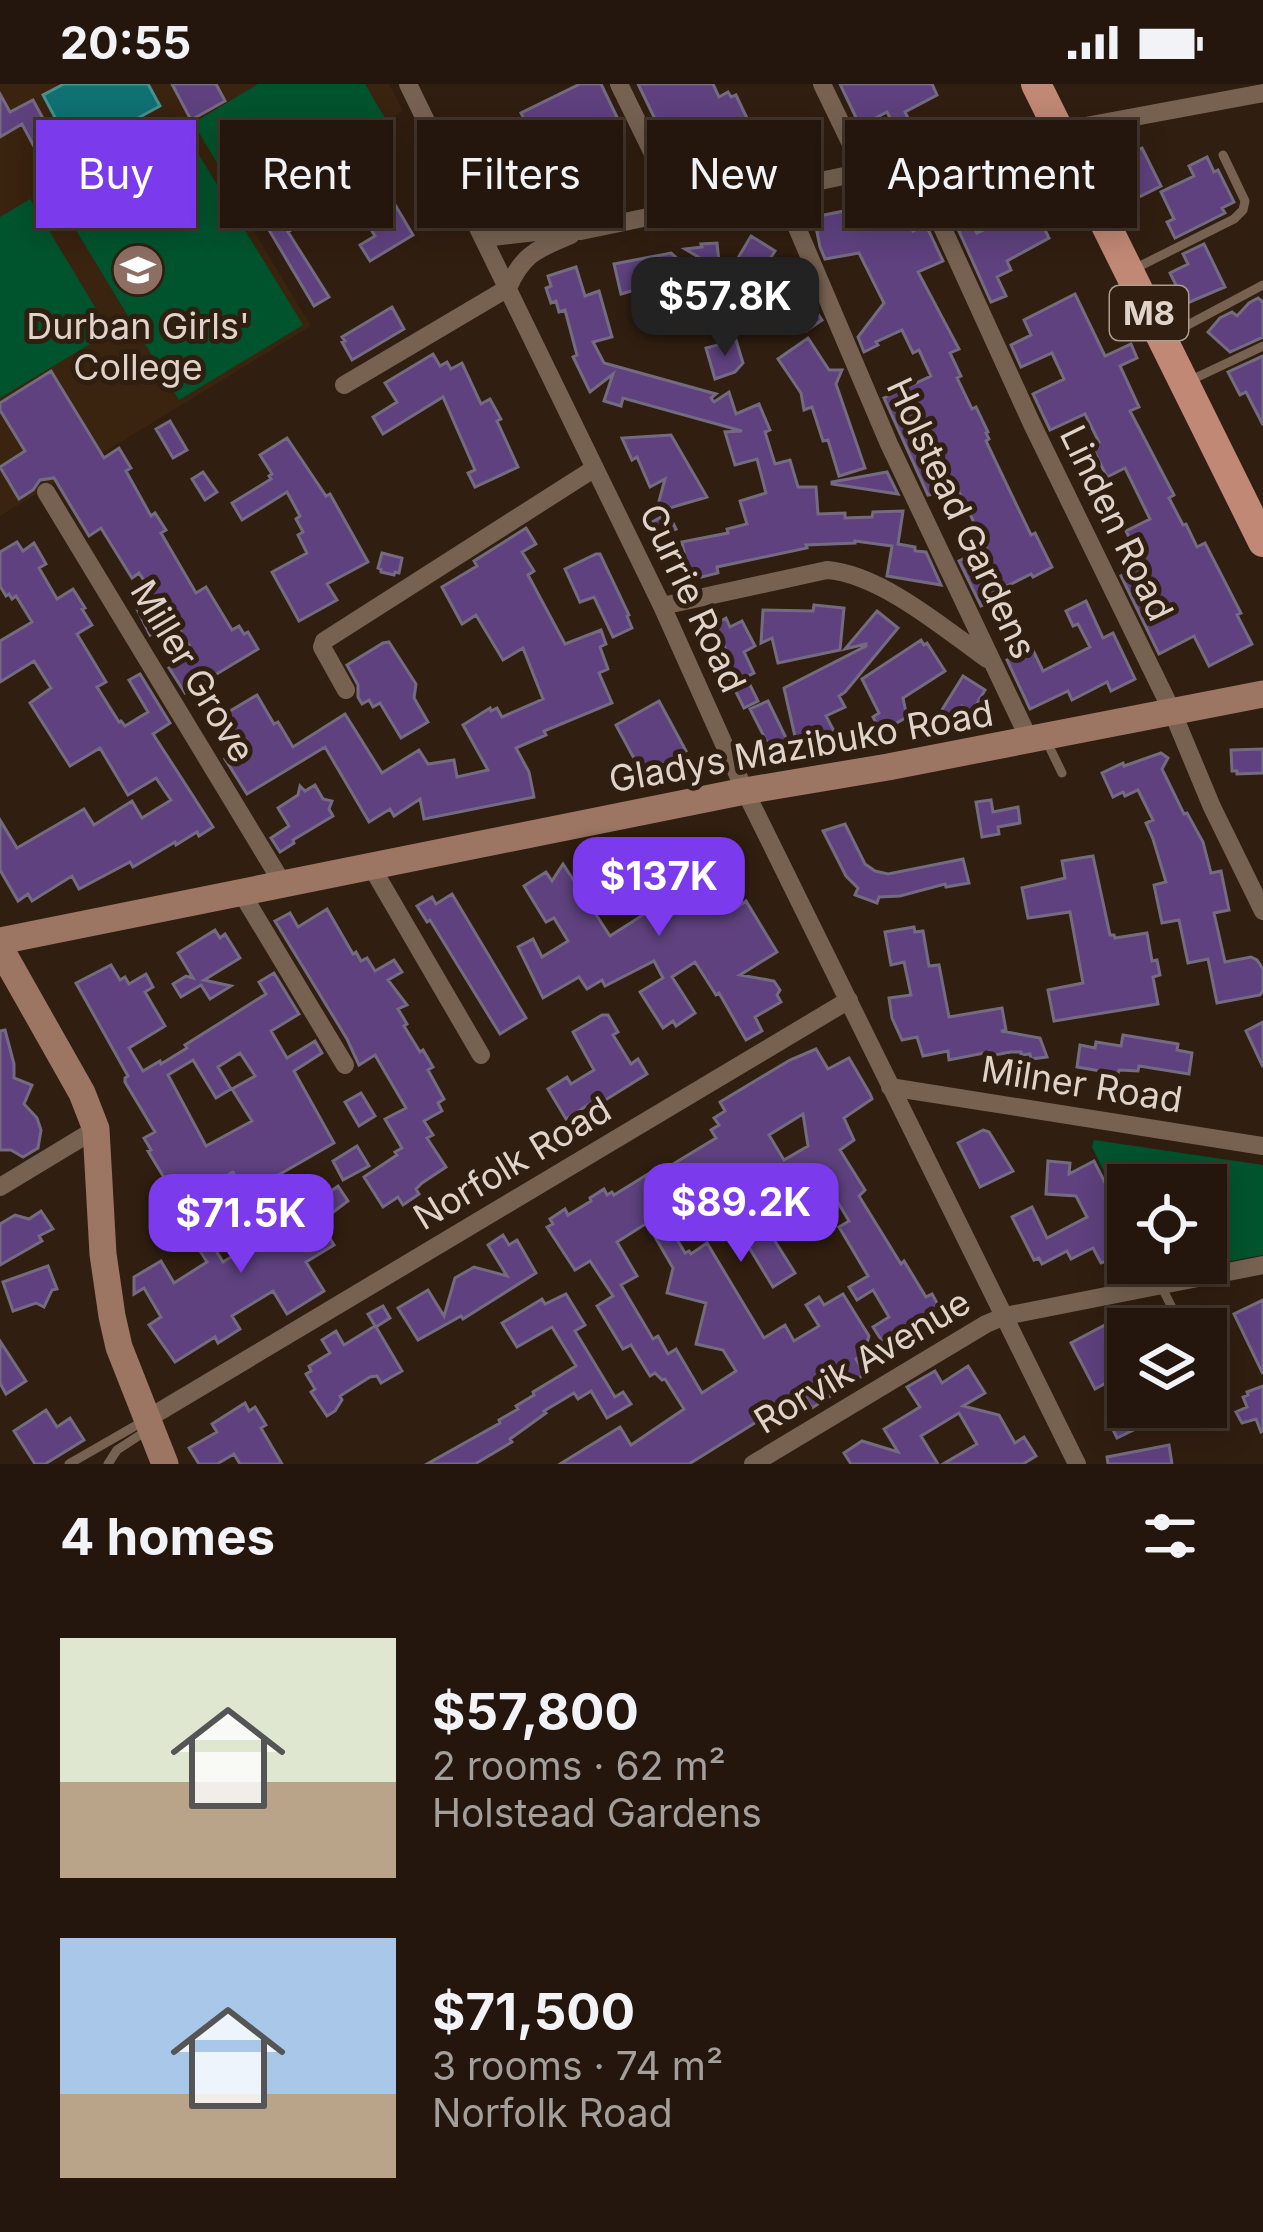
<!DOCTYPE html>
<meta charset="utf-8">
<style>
:root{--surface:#24160c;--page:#2c1f15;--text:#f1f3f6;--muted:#a39f9d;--line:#41352d;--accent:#7c3aed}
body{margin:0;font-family:Inter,sans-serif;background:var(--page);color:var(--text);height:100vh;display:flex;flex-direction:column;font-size:45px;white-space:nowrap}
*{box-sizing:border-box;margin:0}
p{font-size:39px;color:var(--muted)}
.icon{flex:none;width:66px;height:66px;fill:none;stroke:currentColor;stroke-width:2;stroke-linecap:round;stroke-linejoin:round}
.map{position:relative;height:1380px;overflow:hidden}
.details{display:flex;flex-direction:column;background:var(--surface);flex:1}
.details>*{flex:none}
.top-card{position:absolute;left:36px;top:36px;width:1191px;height:108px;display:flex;gap:24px}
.fabs{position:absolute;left:1107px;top:1080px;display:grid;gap:24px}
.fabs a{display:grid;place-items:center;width:120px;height:120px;border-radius:0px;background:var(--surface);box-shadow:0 6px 30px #0003,0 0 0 3px var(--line);font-size:60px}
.price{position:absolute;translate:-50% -102px;padding:0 27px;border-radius:24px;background:var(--accent);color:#fff;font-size:39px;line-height:78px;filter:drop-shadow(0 3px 6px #0008)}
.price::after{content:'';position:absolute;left:50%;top:72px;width:36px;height:27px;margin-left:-18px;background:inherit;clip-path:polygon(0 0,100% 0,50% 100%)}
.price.on{background:#222;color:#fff}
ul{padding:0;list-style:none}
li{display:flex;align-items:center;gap:36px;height:300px;padding:0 60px}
li span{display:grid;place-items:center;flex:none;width:336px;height:240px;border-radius:0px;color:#555}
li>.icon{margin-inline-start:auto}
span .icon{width:144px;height:144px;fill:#fffc;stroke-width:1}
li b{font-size:51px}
h2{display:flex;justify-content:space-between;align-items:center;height:144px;padding:0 60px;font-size:51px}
.chip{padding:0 42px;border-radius:0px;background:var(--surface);box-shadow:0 6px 30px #0003,0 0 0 3px var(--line);font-size:42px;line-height:108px}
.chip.on{background:var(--accent);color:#fff}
.status{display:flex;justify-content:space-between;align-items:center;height:84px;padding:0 60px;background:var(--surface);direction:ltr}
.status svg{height:33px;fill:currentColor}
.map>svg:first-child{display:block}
.built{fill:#3a230f}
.green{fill:#00542d}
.water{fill:#0f7172;stroke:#4d8e8c;stroke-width:3}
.building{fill:#5e417e;stroke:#746b81;stroke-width:3;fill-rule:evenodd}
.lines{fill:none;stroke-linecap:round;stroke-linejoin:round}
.lane{stroke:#776252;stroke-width:9}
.street{stroke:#776252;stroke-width:18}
.secondary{stroke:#9c7563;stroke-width:27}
.primary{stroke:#c18875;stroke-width:30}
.labels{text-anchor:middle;stroke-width:10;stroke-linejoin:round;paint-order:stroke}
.shield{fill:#301e10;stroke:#aa9d92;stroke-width:3}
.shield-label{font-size:33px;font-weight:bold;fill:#dfd3ca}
.poi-label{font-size:36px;fill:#dfd3ca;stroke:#301e10}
.street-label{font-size:36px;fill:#dfd3ca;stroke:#301e10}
</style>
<div class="status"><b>20:55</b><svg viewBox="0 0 49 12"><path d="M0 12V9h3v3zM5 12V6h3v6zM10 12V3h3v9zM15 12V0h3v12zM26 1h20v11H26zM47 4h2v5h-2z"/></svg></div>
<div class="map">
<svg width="1263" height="1380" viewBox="0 0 1263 1380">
<rect width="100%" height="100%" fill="#301e10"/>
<!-- built -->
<path class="built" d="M0,0h389l14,27 -160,102 68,113 -311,190z"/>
<!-- green -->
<path class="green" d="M258,0h107l21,36 -143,86 -50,-83z
M177,35l126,206 -124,75 -125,-206z
M30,115l80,133 -110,66v-181z
M1094,1056l169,25v90l-108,20 -6,-12h57v-78h-78v35l-36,-73z"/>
<!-- water -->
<path class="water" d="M64,0h84l12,22 -86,47 -31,-58z"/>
<!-- building -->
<path class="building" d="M172,0h44l9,17 -34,19z
M580,0h21l16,33 -19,9 12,24 -3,1 5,11 -56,27 -3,-6 -4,2 -4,-7 -20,23 -28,-58 5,-3 -5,-10 26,-13 -2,-4z
M638,0h75l6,13 9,-5 3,5 5,-2 18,38 20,-8 7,17 -19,8 2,5 -27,12 -7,-16 -31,13 5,10 -18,9z
M840,0h92l5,11 -32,17 13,26 -16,3 -15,-29 -27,14z
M0,10l10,18 23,-12 32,59 -19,10 -24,-45 -22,13z
M1142,64l19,38 -32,16 -19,-38z
M362,65l51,86 -43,26 -10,-16 15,-9 -33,-54 -14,9 -10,-16z
M1207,73l7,15 4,-2 16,32 -12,6 3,5 -50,25 -8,-16 7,-3 -13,-27 33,-16 -5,-10z
M284,106l12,19 13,-9 8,13 -29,19 41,65 -15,9 -58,-98z
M877,116l7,20 18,-9 11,20 13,-6 17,36 -25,11 41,77 -9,4 11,23 -4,2 15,31 4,-2 12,25 -2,1 3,6 -3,2 19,40 26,54 4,-2 17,34 -19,10 -2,-3 -40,20 2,6 -12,6 -22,-45 27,-13 -17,-36 -11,-22 -30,5 -44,-97 47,-22 -12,-26 -6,3 -11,-23 -26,12 2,3 -14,7 -6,-15 26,-34 -25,-50 -34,6 -5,-12 -6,-30 50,-10 -1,-4z
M963,120l14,29 28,-13 7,9 27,-12 10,21 -42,23 4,9 -14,7 9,19 -15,6 -42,-93z
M751,152l24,15 -24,38 -23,-14z
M717,159l3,27 -35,-21 17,-2 -1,-3z
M1204,160l21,43 -40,17 -15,-31 18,-9 -5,-10z
M671,169l33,29 -17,2 5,40 -36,5 -1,-10 -5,1 -5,-33 -24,7 -7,-30z
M576,183l9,29 14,-5 13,46 -19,5 11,21 112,31 -5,4 3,4 15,-10 7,22 23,-10 11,26 -5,2 10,32 15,-4 8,27h18l2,27 27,-1v5l27,-1 1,-5 30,-1 -5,33 17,3v4l11,1 15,33 -54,-9 5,-30 -37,-5v2l-49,2 1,3 -90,19 1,6 -28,7 -8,-38 46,-9 -1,-4 20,-5 -7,-23 26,-8 -9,-34 -22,6 -10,-33 17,-1 -119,-33 -2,8 -17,-5 9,-27 -23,18 -17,-35 4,-2 -12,-45 -6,2 -3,-11 -5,2 -5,-15 5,-2 -3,-10z
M719,206l10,29 -21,3z
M1075,210l30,62 26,-12 6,14 -17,8 19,41 -9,4 44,84 -5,3 14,27 3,-1 11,23 8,-4 36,70 -4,2 15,29 -43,22 -15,-30 -35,18 -38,-78 21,-11 -16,-34 24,-12 -25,-51 -18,9 -16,-32 8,-3 -14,-28 -35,16 -17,-36 31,-15 -12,-26 -31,14 -10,-22 20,-10 -7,-15z
M1258,214l5,4v35l-33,15 -22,-20 12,-14 12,-6 5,4 12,-13z
M392,223l12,22 -52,31 -10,-18 3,-1 -3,-4z
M813,223l9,13 -16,11 -9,-13z
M808,254l21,32h13l-6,14 29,84 -26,8 -11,-36 -5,1 -11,-34 -8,3 -3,-17 -23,-34z
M736,256l7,23 -8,9 -20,7 -9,-31z
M433,270l7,12 7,-4 4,7 11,-6 19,41 9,-5 11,20 -4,2 21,46 -43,20 -7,-14 7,-3 -32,-73 -60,37 -10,-17 24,-15 -12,-19z
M1263,272v69l-17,-33 -6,3 -12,-23z
M51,287l53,87 15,-10 12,20 -5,3 25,45 4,-3 11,17 -5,3 35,60 10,-6 26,43 7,-4 5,8 4,-2 10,17 -73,44 -16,-25 24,-16 -19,-32 -24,15 -13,-26 18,-11 -16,-25 -7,5 -31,-50 -12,8 -35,-58 -14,2 -7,10 -14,9 -19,-32 25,-16 -25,-41v-7z
M170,337l17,29 -14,8 -17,-29z
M671,351l36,62 -51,15 9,-33 -15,8 -13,-30 -5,3 -10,-22z
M287,354l39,58 4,-2 38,68 -41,22 10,16 -38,21 -27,-49 35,-19 -9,-18 5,-3 -7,-13 4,-3 -13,-24 -45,28 -10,-17 39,-24 -2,-3 3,-2 -12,-19z
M203,388l14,20 -12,8 -13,-21z
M887,388l11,22 -66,-10v-2z
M668,429l8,16 -16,8 -8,-15z
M526,444l10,16 -14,8 12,19 -6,4 37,69 36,-14 5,14 -6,3 8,22 -9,4 13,30 -68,28 2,4 -30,13 13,24 5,25 -110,22 -4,-20 -26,17 -4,-7 -21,13 -44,-75 -78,47 -22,-35 17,-10 -8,-13 3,-2 -12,-20 32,-19 17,29 4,-2 15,25 52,-33 37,59 37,-23 9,14 26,-4 3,17 31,-7 -25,-45 27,-17 1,3 6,-3 5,9 41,-18 -20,-51 -20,12 -27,-45 -14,9 -20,-37 35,-21 -3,-5z
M17,458l6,9 11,-8 12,21 -7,4 18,31 16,-10 12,19 -3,1 10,16 -15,9 29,48 -9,5 22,35 2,-1 4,5 23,-14 -19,-32 11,-6 30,49 -17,11 60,93 -14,9 -2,-4 -21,13 -1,-3 -42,25 -3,-5 -51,27 -7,-13 -40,25 -4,-7 -10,7 -18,-31v-50l17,28 67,-39 10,16 38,-24 10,17 29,-18 -15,-22 -28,17 -28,-47 -30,18 -40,-63 21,-15 -17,-27 -34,21v-41l32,-19 -16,-26 -4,3 -3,-5 -3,2 -6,-10v-34z
M382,469l20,5 -3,15 -4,-1 -1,3 -13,-3v-3l-3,-1z
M596,470h4l29,61 -2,1 5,12 -19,9 -19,-40 -14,5 -15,-33z
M1086,517l17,37 10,-5 22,46 -24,12 -4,-9 -35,18 -4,-9 -38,18 -23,-49 25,-12 11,23 47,-24 -12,-23 -5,2 -7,-15z
M814,521l30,3 -4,42 -62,13 -6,-25 -11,5 2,-33 50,1z
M877,527l21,17 -53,64 -6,4 6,11 -19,9 9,17 -15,7 2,5 -13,6 -7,-13 -6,3 -12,-53 82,-42v-2l-21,5z
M726,534l4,9 12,-6 13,25 -11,6 10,21 -8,4 12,24 -14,7 -22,-44 9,-5 -18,-34z
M921,556l3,5 3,-2 18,28 -42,27 4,19 -26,15 -8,-15 6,-4 -17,-34z
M389,558l27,42 -2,14 14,24 -27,16 -21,-35 -7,4 -4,-7 -7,4 -4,-7v-12l-11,-20 36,-22z
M963,592l22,14 -13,22 -10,-6 -9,15 -13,-8z
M659,617l27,50 -43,24 -27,-50z
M768,617l21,43 -17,8 -22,-43z
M1263,665v24l-26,1v-3h-5l-1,-21z
M1161,669l7,5 -6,11 22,45 3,-1 16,29 8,31 10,-2 8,39 -15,3 11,49 26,-5 6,3 6,9v21l-3,5 -43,8 -9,-44 -20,4 -9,-43 -17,3 -8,-38 12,-3 -13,-43 -7,-16 7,-3 -15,-30 -13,6 -2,-4 -10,5 -11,-24 21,-10 1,3z
M315,701l8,14 9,2 -3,8 4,7 -40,24 1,3 -14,9 -9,-14 18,-12 -11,-18 20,-13 2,-9 5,5z
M991,716l2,12 25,-5 2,16 -22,4 1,7 -17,3 -6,-35z
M845,740l20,40 10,7 13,3 75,-15 6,24 -23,4 -1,-3 -45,12 -21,1 -2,6 -22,-8 3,-7 -12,-12 -23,-45z
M683,760l4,5 4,-2 19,32 6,-4 20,33 10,-7 31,51 -37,23 34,6 6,9 -3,5 4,7 -26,15 7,14 -16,9 -27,-47 -3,2 -21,-33 -23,15 23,36 -19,13 -3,-5 -10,7 -23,-36 23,-14 -9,-17 -49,25 -3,-6 -15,9 -8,-12 -36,21 -25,-51 15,-8 9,18 26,-16 -14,-23 -8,4 -22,-36 22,-14 6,9 11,-17 47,72 36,-23 -27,-46 24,-14 6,9z
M1093,772l17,79h4l1,3 32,-5 5,28 5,-1 3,15 -7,2 5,27 -104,17 -6,-31 35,-7 -13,-71 -42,6 -6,-30 43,-10 -3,-17z
M452,810l74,124 -26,16 -70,-114 -3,2 -10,-16 15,-9 4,7z
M327,825l26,45 3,-2 5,9 6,-3 8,13 19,-11 8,12 -14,8 19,25 -9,4 9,15 -3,2 16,26 3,-2 10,17 -5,3 16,29 -6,4 4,8 -18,10 9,14 -6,3 19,29 -24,16 -6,6 3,5 -16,11 -5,-8 -15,10 -19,-30 33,-22 -2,-3 7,-4 -17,-29 21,-11 -31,-53 -16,10 -12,-26 -72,-118 15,-8 8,14z
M914,843l1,5 8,-1 6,35 10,-1 10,52 53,-9 4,22 -5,1 39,7 7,19 -16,2 -1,-5 -9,1v-3h-10l-22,4v-4l-40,8 -1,-9 -25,5 -6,-19 -15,3 -10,-22 -3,-20 22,-3 -7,-33 -13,3 -6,-33z
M215,846l5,8 5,-4 15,24 -36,22 27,6 -21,13 -9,-14 -20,12 -8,-13 13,-8 7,2 -15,-25z
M111,881l9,15 5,-3 4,7 17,-10 7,13 -8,5 20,34 -36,22 14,23 17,-10 1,3 26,-16 -2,-3 81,-51 -7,-12 15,-9 25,41 -28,17 16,27 28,-17 7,12 -28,18 40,72 -66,38 2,4 -24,10 -13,-23 -24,14 5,14 -19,7 2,6 -32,11 -7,-20 9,-4 -3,-9 7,-2 -23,-38 3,-1 -7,-12 11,-6 -30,-50v-4l3,-2 -52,-93zM240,969l15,23 -23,13 20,32 -46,25 -38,-71 25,-15 23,38 15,-9 -13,-22z
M602,931h6l10,17 -5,3 18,29 7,-5 9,15 -53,33 -3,-4 -25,16 -18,-30 19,-12 4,7 23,-14 -21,-38z
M1263,938v45l-17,-36z
M5,946l9,34v14l18,7 -8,19 13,14 4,12 -3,18 -15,9 -12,-7h-11v-119z
M1123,951l55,9 -1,6 15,3 -3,21 -50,-8 -1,5 -19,-1 -1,4 -41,-7 3,-22 15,3 1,-6 25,4z
M816,965l12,20 21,-11 21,36 2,5 -28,19 10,22 -14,10 25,40 -6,6 42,68 3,-3 22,36 6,-3 14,25 -40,23 -2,-4 -17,11 -14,-22 16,-10 -16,-27 -16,10 -8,-13 19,-11 -29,-49 10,-6 -15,-25 -29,18 4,6 -34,21 20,32 -22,14 -43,-71 -16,11 -21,-32 -3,2 -2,-3 -27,18 24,41 4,-2 2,3 16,-11 57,95 21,-13 9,16 25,-15 -13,-21 13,-8 5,8 19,-11 26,42 -5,18 -8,5 9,15 -53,34 -9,-15 -114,71h-129l60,-37 11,18 53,-36 -19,-30 -3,1 -7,-7 -5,3 -19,-31 -8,4 -26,-43 16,-10 -23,-35 -15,9 -28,-43 6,-3 -3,-5 15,-10 3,6 23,-14 -1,-3 14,-9 3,6 5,-3 2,3 44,-27 2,4 56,-34 -5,-8 8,-5 -5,-7 11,-7 -5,-9 70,-42zM803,1030l5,32 -24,14 -15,-25zM647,1139l26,45 -6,25 39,10 -10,41 27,6 13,21 -34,22 -26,-44 -8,5 -10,-18 -5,3 -32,-54 16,-9 -20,-34z
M361,1009l14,23 -16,10 -14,-24z
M983,1046l6,2 24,39 -33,16 -22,-44z
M357,1062l12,20 -26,14 -10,-19z
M1048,1077l22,2 -1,11 25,-13 24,47 10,31v14l-27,10 -8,-15 -22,11 -4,-8 -25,13 -3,-6 -5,2 -22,-43 20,-10 15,31 40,-21 -11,-21 -30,-2z
M338,1102l10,15 -28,21 14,23 -28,17 18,29 -37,23 -14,-23 -41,25 8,13 -22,14 -3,-6 -40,25 -26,-37 12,-8 -17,-29 -10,6v-17l27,-16 13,22 33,-21 -10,-16 12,-7 14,23 26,-16 -7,-12 10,-6 -7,-10 34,-20 11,17 19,-12 1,3z
M41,1127l12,18 -14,7 3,5 -42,24v-41l15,-9 14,4z
M503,1151l6,10 8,-5 19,33 -73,46 -2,-3 -43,24 -20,-32 30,-18 16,26 11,-38 19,-11 33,9 -19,-31z
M48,1182l9,23 -5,1 -8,17 -8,-4 -23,8 -10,-29z
M566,1210l19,31 -10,6 40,66 8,-5 8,12 -24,14 -16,-27 -13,8 -4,-6 -30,18 2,2 -36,26 2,3 -37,22h-48l73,-41 -1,-3 19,-11 -2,-3 18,-11 -1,-3 43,-26 -24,-39 -35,20 -15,-24 40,-24 3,5z
M1263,1216v74l-29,-60z
M383,1222l7,12 -14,9 26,44 -21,12 -4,-7 -7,1 -30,19 2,4 -7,11 -8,5 -16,-24 4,-3 -9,-15 5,-3 -2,-5 21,-13 -8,-13 14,-9 8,14 31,-19 -7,-12z
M1120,1233l8,15v39l-33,18 -24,-46z
M0,1257l26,40 -20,13 -6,-11z
M968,1282l17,27 -22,13 36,9 16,28 9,-6 12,19 -13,8h-80l34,-20 -18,-31 -38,23 17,28h-87l-7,-11 18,-12 36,11 -14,-23 36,-22 -13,-20 28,-16 7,12z
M1263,1302v45l-2,1 -5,-13 -14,4 -6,-11 11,-5 -4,-10 5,-2 -1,-3z
M245,1319l4,8 6,-4 11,18 -5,3 21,36h-42l-6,-10 -17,10h-18l-10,-16 28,-16 -5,-8z
M1123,1323h58l-64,31 -11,-23z
M46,1326l11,17 13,-9 14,22 -39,24h-10l-21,-33z
M1169,1361l3,19h-64l-1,-7z"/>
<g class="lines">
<!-- lane -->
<path class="lane" d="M1134,185l100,-50 9,-9 2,-9 -22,-46
M1167,252l96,-51
M1189,297l74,-35
M1046,656l16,33
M1161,1202l22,43
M1206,1287l17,31
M69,1380l73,-42
M108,1380l9,-14 29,-19"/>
<!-- street -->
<path class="street" d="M408,0l254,522 83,185 332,673
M619,0l62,127
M822,0l43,89
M913,79l119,261 140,287 40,96 51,104
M781,106l108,254 141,297
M484,154l61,-7h36l478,-100 204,-38
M344,301l164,-97c15,-35 30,-39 63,-53
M46,408l237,392
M662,522l165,-36c53,4 117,58 160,89
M346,606l-24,-43 2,-6 271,-173
M371,782l110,189
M241,808l104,173
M890,1003l373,59
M0,1103l96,-58
M147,1335l702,-419
M753,1380l233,-140 19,-8 258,-51"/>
<!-- secondary -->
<path class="secondary" d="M0,857l745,-150 143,-24 375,-73
M0,864l82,145 14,36 7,125 9,62 7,31 46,117"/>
<!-- primary -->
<path class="primary" d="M1036,0l227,458"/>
</g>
<!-- icons -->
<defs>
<g id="school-disc" transform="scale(2.7)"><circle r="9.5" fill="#8d6e63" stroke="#301e10"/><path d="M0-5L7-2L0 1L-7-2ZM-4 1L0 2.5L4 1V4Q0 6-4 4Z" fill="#fff"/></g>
</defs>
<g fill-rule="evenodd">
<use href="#school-disc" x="138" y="186"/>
</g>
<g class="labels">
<!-- shield labels -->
<rect class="shield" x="1110" y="202" width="78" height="54" rx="9"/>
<g class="shield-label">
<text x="1149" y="241">M8</text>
</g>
<!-- poi labels -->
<g class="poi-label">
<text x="138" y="255">Durban Girls'<tspan x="138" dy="41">College</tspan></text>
</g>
<!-- street labels -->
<g class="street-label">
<text transform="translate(962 434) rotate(65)" y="13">Holstead Gardens</text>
<text transform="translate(1117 439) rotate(64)" y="13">Linden Road</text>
<text transform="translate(693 514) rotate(65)" y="13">Currie Road</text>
<text transform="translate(193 587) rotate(59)" y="13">Miller Grove</text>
<text transform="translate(801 662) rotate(-10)" y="13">Gladys Mazibuko Road</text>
<text transform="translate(1082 1000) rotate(9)" y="13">Milner Road</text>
<text transform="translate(512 1079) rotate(-31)" y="13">Norfolk Road</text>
<text transform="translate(862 1277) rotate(-31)" y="13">Rorvik Avenue</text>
</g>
</g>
</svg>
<div class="fabs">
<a><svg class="icon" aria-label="locate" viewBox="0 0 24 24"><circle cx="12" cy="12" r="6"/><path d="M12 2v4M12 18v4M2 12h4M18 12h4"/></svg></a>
<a><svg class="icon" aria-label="layers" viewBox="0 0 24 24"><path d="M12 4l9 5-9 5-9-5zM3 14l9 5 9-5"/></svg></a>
</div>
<b class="price on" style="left:725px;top:275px">$57.8K</b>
<b class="price" style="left:659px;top:855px">$137K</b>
<b class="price" style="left:741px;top:1181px">$89.2K</b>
<b class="price" style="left:241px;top:1192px">$71.5K</b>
<div class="top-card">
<a class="chip on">Buy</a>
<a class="chip">Rent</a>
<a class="chip">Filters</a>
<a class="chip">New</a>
<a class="chip">Apartment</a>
</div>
</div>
<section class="details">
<h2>4 homes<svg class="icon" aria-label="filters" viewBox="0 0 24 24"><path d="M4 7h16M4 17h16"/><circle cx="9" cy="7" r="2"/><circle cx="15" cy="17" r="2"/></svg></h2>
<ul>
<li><span style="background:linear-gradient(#dfe7d0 60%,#b9a48a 0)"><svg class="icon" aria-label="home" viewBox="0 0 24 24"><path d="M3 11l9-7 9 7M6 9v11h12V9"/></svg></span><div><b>$57,800</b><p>2 rooms · 62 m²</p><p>Holstead Gardens</p></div></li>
<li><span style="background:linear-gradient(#a9c7e8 65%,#b9a48a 0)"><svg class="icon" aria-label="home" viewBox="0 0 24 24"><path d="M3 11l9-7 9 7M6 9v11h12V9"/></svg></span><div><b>$71,500</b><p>3 rooms · 74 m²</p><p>Norfolk Road</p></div></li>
</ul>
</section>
